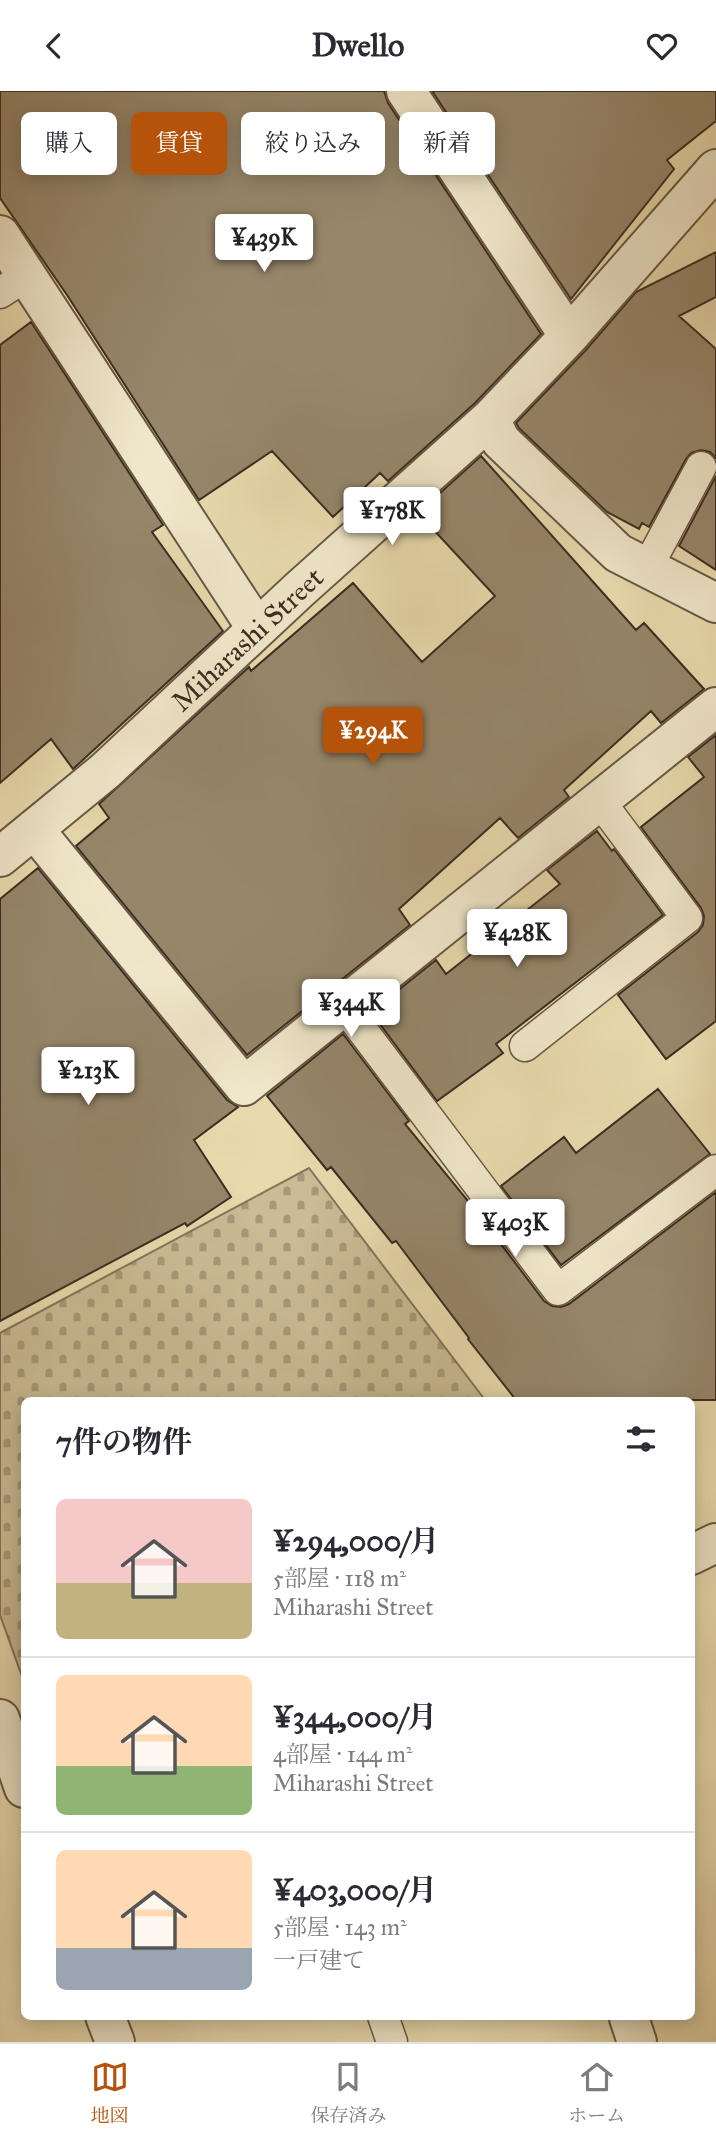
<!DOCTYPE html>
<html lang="ja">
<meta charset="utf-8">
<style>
:root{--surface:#fff;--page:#f7f7f7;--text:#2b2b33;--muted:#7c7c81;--line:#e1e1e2;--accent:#b45309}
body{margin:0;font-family:"IM FELL Great Primer","Noto Serif JP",serif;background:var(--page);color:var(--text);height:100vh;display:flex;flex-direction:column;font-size:26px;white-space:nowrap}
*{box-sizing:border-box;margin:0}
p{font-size:23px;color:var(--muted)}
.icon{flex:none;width:38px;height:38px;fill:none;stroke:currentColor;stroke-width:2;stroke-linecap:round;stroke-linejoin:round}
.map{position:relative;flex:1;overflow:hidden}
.panel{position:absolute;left:21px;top:1306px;width:674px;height:623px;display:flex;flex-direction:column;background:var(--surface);border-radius:10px;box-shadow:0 4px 18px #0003}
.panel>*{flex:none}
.top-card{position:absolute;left:21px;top:21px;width:676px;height:63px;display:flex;gap:14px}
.price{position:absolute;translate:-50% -60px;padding:0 16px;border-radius:7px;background:#fff;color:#222;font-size:23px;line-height:46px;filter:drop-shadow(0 2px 4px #0008)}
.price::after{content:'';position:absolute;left:50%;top:42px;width:21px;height:16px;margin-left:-10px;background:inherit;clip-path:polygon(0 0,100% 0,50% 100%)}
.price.current{background:var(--accent);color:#fff}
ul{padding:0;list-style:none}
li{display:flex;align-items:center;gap:21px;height:175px;padding:0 35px}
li+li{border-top:2px solid var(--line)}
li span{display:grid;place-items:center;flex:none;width:196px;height:140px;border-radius:10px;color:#555}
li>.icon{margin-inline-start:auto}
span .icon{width:84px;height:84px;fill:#fffc;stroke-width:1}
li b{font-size:30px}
h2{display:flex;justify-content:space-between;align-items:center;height:84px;padding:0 35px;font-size:30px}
.pill{padding:0 24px;border-radius:10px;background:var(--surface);box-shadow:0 4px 18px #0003;font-size:24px;line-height:63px}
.pill.current{background:var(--accent);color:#fff}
header{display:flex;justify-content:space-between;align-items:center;height:91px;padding:0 35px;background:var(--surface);font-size:32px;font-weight:800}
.tabs{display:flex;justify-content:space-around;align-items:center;height:98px;border-top:2px solid var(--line);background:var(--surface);font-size:19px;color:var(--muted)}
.tabs a{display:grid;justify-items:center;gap:4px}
.tabs .current{color:var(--accent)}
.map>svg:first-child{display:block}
.cemetery{fill:url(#cemetery-stones);stroke:#84745c;stroke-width:2}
.building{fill:#96866a;stroke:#3d2c22;stroke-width:2}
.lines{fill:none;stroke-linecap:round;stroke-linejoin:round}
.service-casing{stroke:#685845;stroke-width:33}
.minor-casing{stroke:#685845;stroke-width:42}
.service{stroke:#f0e7ca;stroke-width:30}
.minor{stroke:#f0e7ca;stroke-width:38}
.labels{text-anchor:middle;stroke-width:7;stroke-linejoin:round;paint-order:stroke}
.street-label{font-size:28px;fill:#3d2c22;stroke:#f0e7ca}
</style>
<header><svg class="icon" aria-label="back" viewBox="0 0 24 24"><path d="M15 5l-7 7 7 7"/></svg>Dwello<svg class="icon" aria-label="heart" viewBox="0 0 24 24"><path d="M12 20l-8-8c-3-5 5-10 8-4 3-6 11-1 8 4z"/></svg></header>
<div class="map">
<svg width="716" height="1951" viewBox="0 0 716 1951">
<defs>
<pattern id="cemetery-stones" width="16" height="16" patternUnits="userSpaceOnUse" patternTransform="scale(1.75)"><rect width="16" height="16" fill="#cbbc95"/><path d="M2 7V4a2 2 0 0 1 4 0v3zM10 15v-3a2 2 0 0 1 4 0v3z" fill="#a69979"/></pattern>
</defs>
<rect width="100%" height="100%" fill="#e8daad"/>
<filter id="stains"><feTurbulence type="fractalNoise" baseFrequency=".00286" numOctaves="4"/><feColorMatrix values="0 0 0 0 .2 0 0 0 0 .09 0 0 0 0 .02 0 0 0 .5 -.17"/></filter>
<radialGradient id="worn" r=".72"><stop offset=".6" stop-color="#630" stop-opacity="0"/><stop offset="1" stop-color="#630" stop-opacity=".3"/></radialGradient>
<!-- cemetery -->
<path class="cemetery" d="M309,1077l176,232h-461v282l-24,-67v-282z"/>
<!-- building -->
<path class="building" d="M0,0h384l4,12 153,231 -66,69 -87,78 -8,-8 -47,44 -61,-66 -73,49 -132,-205 -67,-97z
M432,0h284v30l-49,39 7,9 -103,130z
M716,161v45l-37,19 37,33v109l-6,-6 -9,-2 -10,3 -5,6 -37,68 -7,-4 -3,6 -32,-17 -88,-84 -3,-5 69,-72 51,-59z
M31,231l132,203 -11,7 71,99 -150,138 -22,-30 -51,44v-438z
M481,365l155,174 8,-7 60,66 -43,34 -10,-12 -87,79 5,7 -51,41 -18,-20 -101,91 11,16 -163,130 -171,-209 33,-28 -10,-14 150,-137 2,4 102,-88 69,79 73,-66 -77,-83z
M716,385v94l-37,-24z
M716,644v286l-50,38 -48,-64 80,-63 5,-7 1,-9 -3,-8 -60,-81 63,-50 -16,-20z
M597,740l15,20 2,-2 49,66 -167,129 7,9 -66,48 -66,-89 65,-52 10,14 114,-90 -13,-14z
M38,777l189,232 11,7 -44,33 37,57 -44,29 -2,-3 -185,98v-422z
M343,943l66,87 -4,3 68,83 71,94 8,5 9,1 8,-3 147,-112v208h-200l-48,-61 1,-1 -73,-97 -4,2 -61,-76 -4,3 -60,-74z
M658,998l52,65 -149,111 -60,-79 63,-49 12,16z"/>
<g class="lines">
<!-- service casing -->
<g class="service-casing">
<path id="service" d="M0,202l26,-17
M647,477l54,-101
M344,915l214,284 158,-120
M525,955l162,-128 -88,-118
M383,1925l9,26"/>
</g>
<!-- minor casing -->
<g class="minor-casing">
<path id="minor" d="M406,0l163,245
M0,144l257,394
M490,328l11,22 117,112 98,50
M34,738l210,257 472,-379
M0,766l105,-86 195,-182 190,-170 79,-83 147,-167
M691,1464l25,-12
M0,1628l24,69
M105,1925l10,26
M629,1927l8,24"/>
</g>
<!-- service -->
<use href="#service" class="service"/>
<!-- minor -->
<use href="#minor" class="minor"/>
</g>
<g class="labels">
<!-- street labels -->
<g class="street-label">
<text transform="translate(247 548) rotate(-43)" y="10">Miharashi Street</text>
</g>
</g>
<rect width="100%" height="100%" filter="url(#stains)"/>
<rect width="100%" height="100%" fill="url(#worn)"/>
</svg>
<b class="price" style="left:264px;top:183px">¥439K</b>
<b class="price" style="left:392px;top:456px">¥178K</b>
<b class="price current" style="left:373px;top:676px">¥294K</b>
<b class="price" style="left:517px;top:878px">¥428K</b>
<b class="price" style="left:351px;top:948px">¥344K</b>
<b class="price" style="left:88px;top:1016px">¥213K</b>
<b class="price" style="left:515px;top:1168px">¥403K</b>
<div class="top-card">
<a class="pill">購入</a>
<a class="pill current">賃貸</a>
<a class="pill">絞り込み</a>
<a class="pill">新着</a>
</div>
<section class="panel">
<h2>7件の物件<svg class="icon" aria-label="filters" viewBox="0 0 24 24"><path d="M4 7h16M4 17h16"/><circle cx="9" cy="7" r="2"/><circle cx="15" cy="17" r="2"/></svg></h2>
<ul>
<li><span style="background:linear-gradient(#f6c9c9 60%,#c2b280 0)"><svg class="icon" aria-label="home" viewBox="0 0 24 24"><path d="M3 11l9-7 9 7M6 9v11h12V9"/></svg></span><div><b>¥294,000/月</b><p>5部屋 · 118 m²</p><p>Miharashi Street</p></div></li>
<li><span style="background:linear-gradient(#ffd9b3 65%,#8fb573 0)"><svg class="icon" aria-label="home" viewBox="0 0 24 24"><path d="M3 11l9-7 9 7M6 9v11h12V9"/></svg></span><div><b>¥344,000/月</b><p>4部屋 · 144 m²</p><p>Miharashi Street</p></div></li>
<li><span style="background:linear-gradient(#ffd9b3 70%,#9aa5b1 0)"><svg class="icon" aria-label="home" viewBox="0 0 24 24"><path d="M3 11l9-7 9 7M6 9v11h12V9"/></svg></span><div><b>¥403,000/月</b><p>5部屋 · 143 m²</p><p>一戸建て</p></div></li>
</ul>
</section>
</div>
<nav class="tabs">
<a class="current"><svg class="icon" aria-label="map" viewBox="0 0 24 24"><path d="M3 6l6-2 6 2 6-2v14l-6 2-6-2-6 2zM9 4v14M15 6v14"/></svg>地図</a>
<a><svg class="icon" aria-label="saved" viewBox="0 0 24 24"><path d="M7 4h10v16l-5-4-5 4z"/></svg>保存済み</a>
<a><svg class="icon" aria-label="home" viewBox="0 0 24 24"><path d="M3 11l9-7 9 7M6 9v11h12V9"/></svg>ホーム</a>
</nav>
